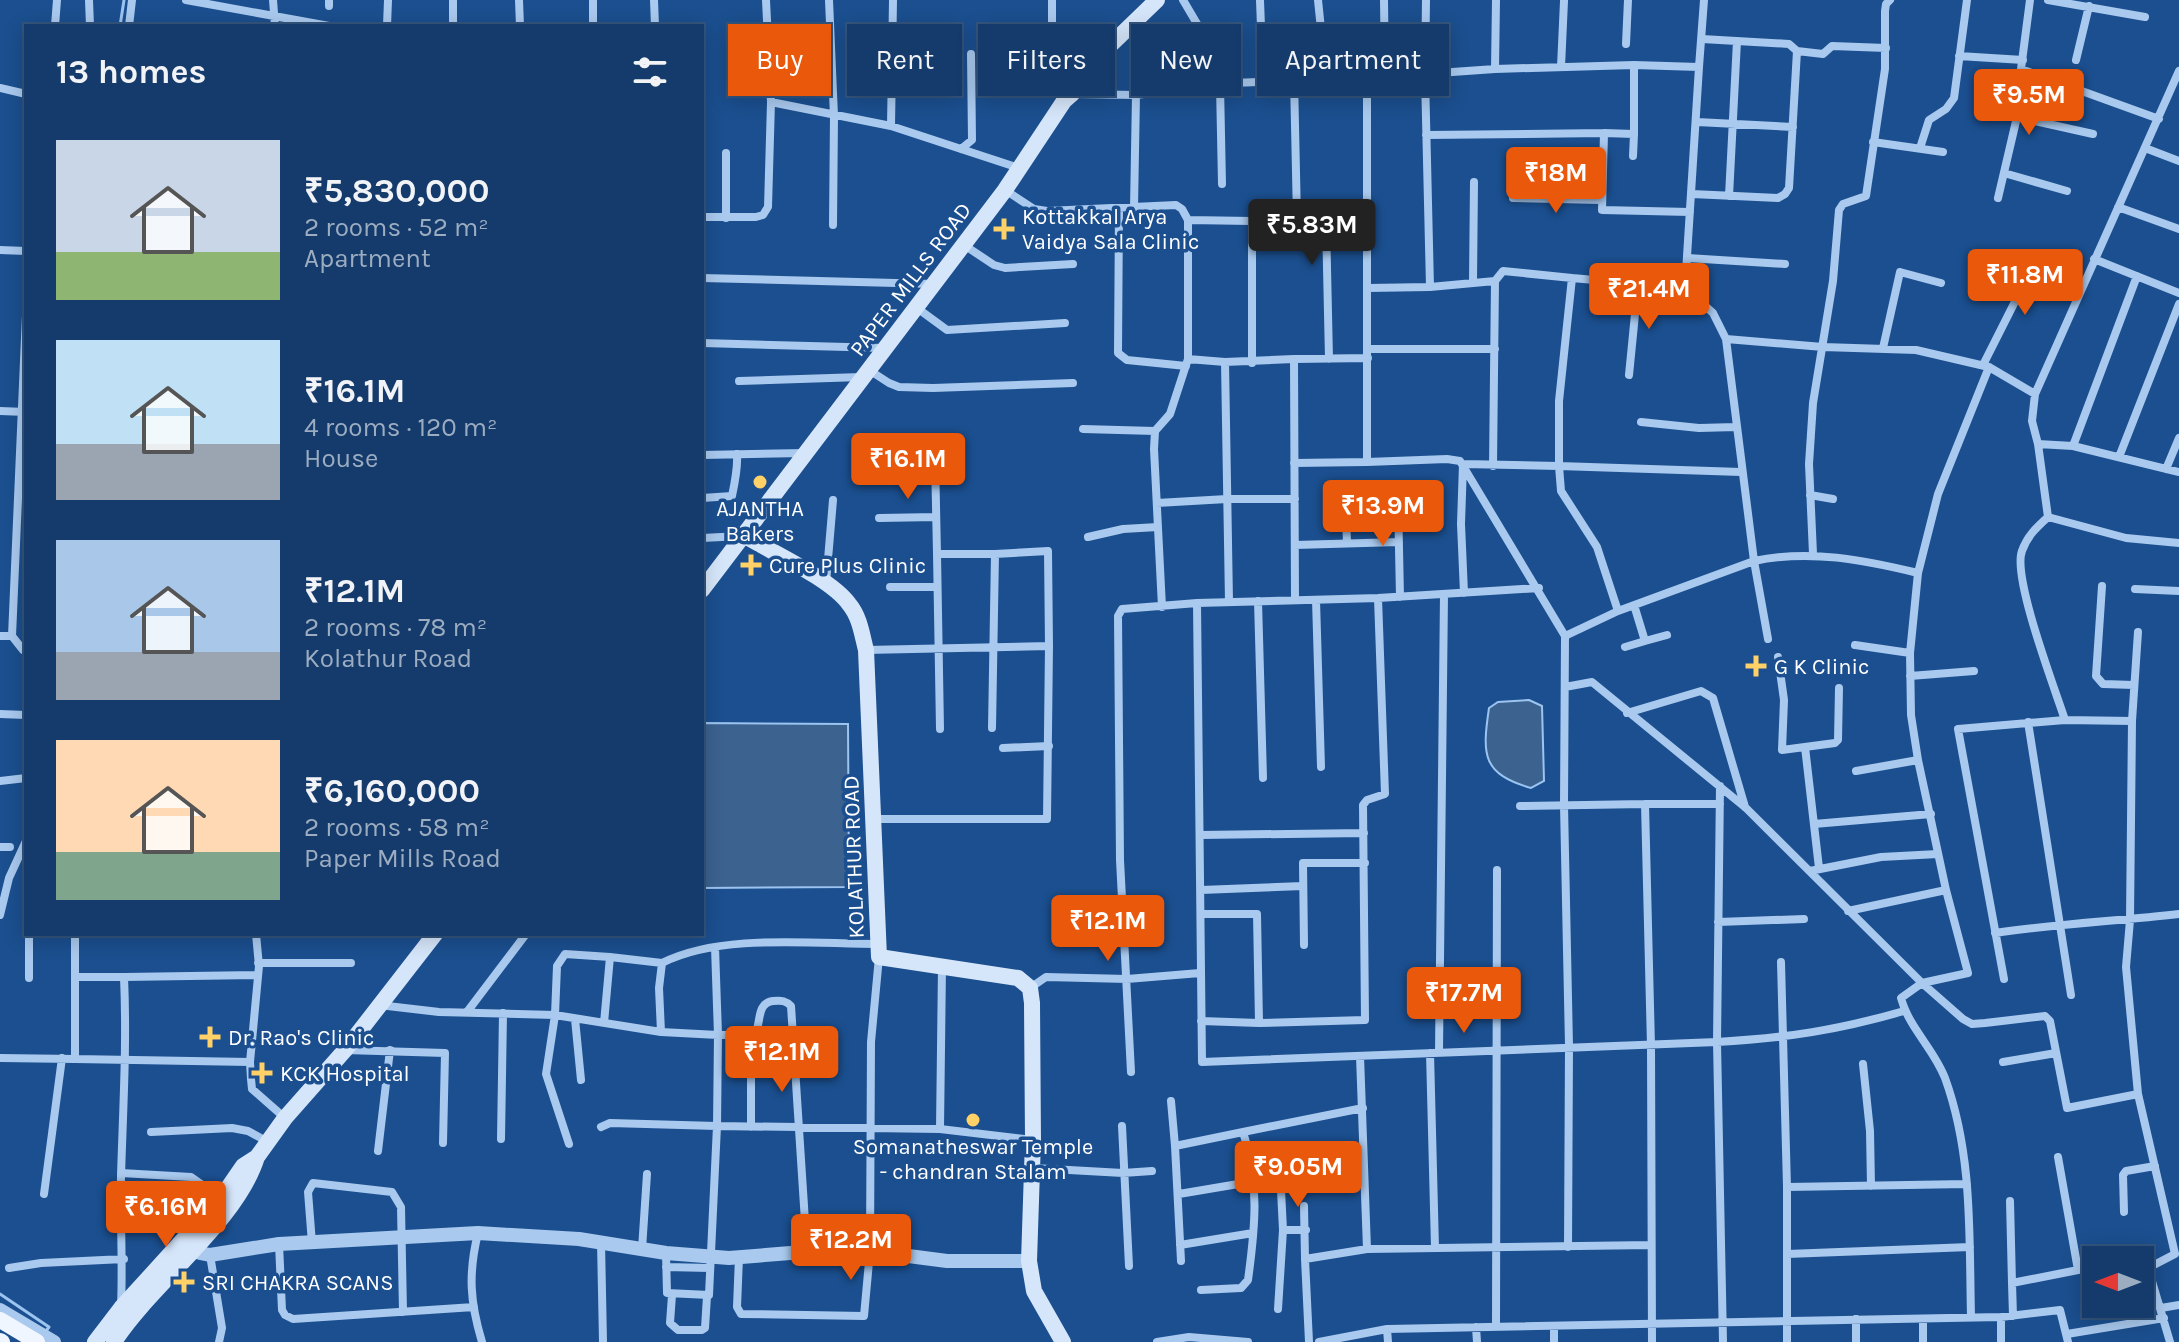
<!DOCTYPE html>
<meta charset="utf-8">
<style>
:root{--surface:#143b6b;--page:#1d4271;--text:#f1f3f6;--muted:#9dadc1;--line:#33557e;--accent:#ea580c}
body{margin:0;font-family:Karla,sans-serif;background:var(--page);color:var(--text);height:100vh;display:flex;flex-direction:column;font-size:30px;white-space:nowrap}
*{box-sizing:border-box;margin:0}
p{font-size:26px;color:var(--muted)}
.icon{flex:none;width:44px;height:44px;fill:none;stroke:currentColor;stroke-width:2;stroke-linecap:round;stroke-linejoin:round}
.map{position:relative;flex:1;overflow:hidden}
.panel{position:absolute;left:24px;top:24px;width:680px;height:912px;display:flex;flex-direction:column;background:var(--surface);border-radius:0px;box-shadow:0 4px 20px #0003,0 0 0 2px var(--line)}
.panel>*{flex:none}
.guide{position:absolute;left:728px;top:24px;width:760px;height:72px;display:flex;gap:16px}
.needle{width:52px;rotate:270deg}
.tools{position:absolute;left:2082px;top:1246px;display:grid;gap:16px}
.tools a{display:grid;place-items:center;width:72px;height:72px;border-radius:0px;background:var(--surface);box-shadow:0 4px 20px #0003,0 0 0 2px var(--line);font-size:40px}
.price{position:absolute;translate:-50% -68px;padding:0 18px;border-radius:8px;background:var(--accent);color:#fff;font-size:26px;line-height:52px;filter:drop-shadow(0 2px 4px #0008)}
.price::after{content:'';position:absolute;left:50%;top:48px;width:24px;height:18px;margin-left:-12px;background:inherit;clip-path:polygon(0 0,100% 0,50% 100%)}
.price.active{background:#222;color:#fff}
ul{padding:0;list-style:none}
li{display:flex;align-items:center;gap:24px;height:200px;padding:0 32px}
li span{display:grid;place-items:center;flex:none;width:224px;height:160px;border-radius:0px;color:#555}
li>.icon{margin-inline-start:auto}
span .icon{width:96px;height:96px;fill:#fffc;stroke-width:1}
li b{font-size:34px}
h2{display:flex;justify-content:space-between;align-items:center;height:96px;padding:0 32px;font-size:34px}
.chip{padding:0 28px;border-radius:0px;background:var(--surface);box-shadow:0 4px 20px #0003,0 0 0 2px var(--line);font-size:28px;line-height:72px}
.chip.active{background:var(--accent);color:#fff}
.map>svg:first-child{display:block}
.water{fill:#3c6290;stroke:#9cc4f0;stroke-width:2}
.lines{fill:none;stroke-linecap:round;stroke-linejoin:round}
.stream{stroke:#9cc4f0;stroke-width:3}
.minor{stroke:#a9c9ee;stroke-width:8}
.tertiary{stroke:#a9c9ee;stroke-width:14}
.secondary{stroke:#d6e6fa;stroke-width:16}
.primary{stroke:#f0f6ff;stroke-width:16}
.poi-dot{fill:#ffd166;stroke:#1b4f8f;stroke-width:3}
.labels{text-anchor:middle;stroke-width:7;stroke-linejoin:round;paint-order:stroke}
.poi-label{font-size:22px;fill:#fff;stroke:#1b4f8f;text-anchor:start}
.street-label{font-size:22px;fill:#fff;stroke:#1b4f8f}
</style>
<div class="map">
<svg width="2179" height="1342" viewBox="0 0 2179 1342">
<rect width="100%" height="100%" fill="#1b4f8f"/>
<!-- water -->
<path class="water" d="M1529,700l13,6 2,75 -13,7c-49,-14 -49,-33 -42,-80l9,-6z
M702,723l146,1 1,163 -147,1z"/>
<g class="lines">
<!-- stream -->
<path class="stream" d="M120,26l4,-26
M0,1294l49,33 -3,4"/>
<!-- minor -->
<path class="minor" d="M89,0l1,26
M186,0l143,26
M273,0l2,26
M329,0v6
M453,0v26
M519,0l1,26
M593,0v26
M654,0l1,26
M766,0l5,102 120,24 128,42
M829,0l5,116 -1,109
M1052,0v76l12,24
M1183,0l49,83 135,-5v384l80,-3 13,2 105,175 -1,169 5,241 -1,201
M1260,0l3,81
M1318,0l8,78
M1384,0l1,77
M1426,0l-1,76 5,211
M2030,0l-9,69 138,50
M2048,0l97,17
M55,26l2,-26
M129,26l3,-26
M387,26l1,-26
M1702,39l87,5 8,7 26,3 9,-8 54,2
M1626,44l2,-44
M1959,56l64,4
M2076,60l13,-54
M1634,65v69l-30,-1 -2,77 88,2
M1561,67l3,-66
M1699,67l5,-67
M1495,69l1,-69
M1367,78l128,-9 139,-4 65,2 -14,221 28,25 13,26 28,222 -136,50 -53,25
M1294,79l3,140
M1220,85l2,99
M0,88l26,6
M1073,94l63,1
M2017,117l76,17
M1697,122l96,5
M891,126l2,-126
M1426,135l178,-2
M1873,142l70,10
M1920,148l9,-28 17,-11 8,-11 13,-98
M2145,148l34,13
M961,149l11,-9 -1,-86
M726,153v65
M1633,156l1,-22
M2004,173l63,18
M1005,190l29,19 13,2 129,-6 6,4 6,11v139l-18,55 -15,17 -1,18 8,158
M1692,194l86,4 7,-4 4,-6 8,-137
M1729,196l8,-155
M1513,198l89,2
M1998,198l19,-81 4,-48
M2118,207l61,22
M1119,208l-1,145 9,7 59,6
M1134,208l2,-113 96,-12
M702,217h54l7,-2 5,-8 3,-105
M1188,220l64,1v142
M1252,221l67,-3 7,4 3,137
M1326,222h41
M964,245l30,20 11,3 68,-4
M0,250l26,1
M1687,258l98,6
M2094,259l85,34
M702,278l232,6
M1572,278l113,10
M1473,282l1,-100
M1368,288l62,-1 65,-6
M917,308l30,22 118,-7
M1726,339l97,8 93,3 73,17
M702,343l183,5
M1883,348l17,-76 41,11
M1368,349h127
M1188,359l37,3 4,240
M1294,359l74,-1
M1225,362l69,-3 1,241
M1983,365l56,-111
M869,370l20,13 10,4 34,1 140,-5
M1629,375l9,-91
M739,381l122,-4
M0,411l26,1
M1641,422l58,6 37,-1
M1083,429l72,2
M2038,444l35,2 106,26
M2073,446l64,-170
M702,455l103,-2
M885,456l43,-2 7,3 2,97h58l53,-3 1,95
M2119,457l60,-153
M1294,463l73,-1
M2166,469l13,-31
M1810,495l23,4
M702,498l30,-2c3,-14 6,-28 5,-42
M1398,500l2,97
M1157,503l70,-4h68
M1346,515l1,28
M2048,517l-10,-73 -6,-23 3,-27 144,-323
M2048,517c-11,10 -21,19 -26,34 -10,26 33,138 43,169
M2048,517l78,21 53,5
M879,518l57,-1
M1088,537l35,-8 35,-2
M702,538l39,-2
M1295,545l104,-3
M937,554l3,175
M1813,554l-4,-90 4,-61 20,-122 6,-71 4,-6 23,-8 19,-127v-58l1,-7 4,-4
M826,583l7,-83
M2102,586l-6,90 7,8 31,1
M890,587h47
M2135,589l44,2
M1464,593l-3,-69 2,-60 96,2v-65l13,-123 -69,-7 -8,10 -2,185
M1316,600l5,167
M1258,601l5,177
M1197,603l5,459 515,-20 3,-256
M1618,611l-21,-64 -36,-56 -2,-25 182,6
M2138,632l-6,89 -2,199 -4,47 12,127 37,160 -27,14 22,74
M0,636h12l14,-321
M12,636l11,14h3
M1768,639l-14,-78c56,-12 110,-1 164,12
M1645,641l22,-6
M1855,645l55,8
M1625,647l20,-6 -11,-36
M866,650l183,-4 -2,173h-174
M1778,657l6,43 -2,50 53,-7 3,-3 1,-52
M1910,676l64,-5
M1565,687l27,-5 154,126 176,175 41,36 9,5 13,-1 60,-7 5,5 17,87 71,-14
M1627,713l74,-22 12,7 32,109
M0,714l26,1
M2028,722l43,273
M992,728l3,-174
M1805,747l14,121
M1003,748l46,-2
M1856,771l62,-11
M0,781l26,-3
M1520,806l125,-2
M1814,824l117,-10
M1200,835l164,-2
M0,847h10
M1810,871l71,-14 57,-3
M1201,890l102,-4
M1848,911l98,-21
M1201,914h56l2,109
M0,915l9,-37 17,-37
M1718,922l86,-3
M1995,933c61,-9 122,-12 184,-19
M75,934v125l175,3
M256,934l3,32 -9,96 1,17 1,10 33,29
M878,944c-65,0 -157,-11 -216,19l-3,25 2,44 57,3 -1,91 223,3 93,11
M1304,945l-1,-82h62
M715,947l3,88h33l5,-3c5,-12 1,-29 17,-31 9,-1 13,0 18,5l16,246
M610,957l52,6
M1781,962l6,225v155
M258,963h93
M76,977h48
M29,978v-44
M2004,979l-46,-250 107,-9 67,1
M1030,988l16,-11 81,2 73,-6
M379,1005l60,7 116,3 106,17
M467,1012l59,-78
M575,1019l6,61
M1201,1021l58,2 106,-3 -2,-215 4,-5 18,-6 -7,-196
M345,1050l100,3 -2,90
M1439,1052l5,-458
M1430,1053l5,195
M1360,1056l7,193
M0,1058l75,1
M2003,1062l53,-9
M1863,1064l7,67 1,55
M1131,1072l-11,-212 -2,-244 4,-7 75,-6 181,-5 161,-10
M1171,1101l4,45
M1122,1126l7,140
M601,1127l9,-4 107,3 -8,169 -42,-2 -1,-40
M751,1127v-92
M940,1129l2,-162
M151,1132l81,-4 16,3 20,11
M1243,1132l120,-24
M501,1139l2,-126
M569,1144l-23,-70 9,-59 2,-49 8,-12 45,3 -6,66
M378,1151l12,-101
M1033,1168l90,5 29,-2
M121,1173l70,4 30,21
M1787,1187l180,-3
M1281,1190l2,40
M44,1194l18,-136
M1179,1194l77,-13
M2010,1201l2,82 66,-13 -20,-113
M1304,1206l1,53
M2124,1212l-1,-37 3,-4 29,-5
M478,1233c-10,41 -8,69 4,109
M601,1242l2,100
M312,1243l-4,-51 5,-9 79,9 9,15 2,105
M279,1244l3,66 3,5 8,4 181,-12
M1180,1245l73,-12
M642,1249l5,-75
M1787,1254l183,-7
M210,1255l12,73 -3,14
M739,1257l-2,50 4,7 123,2 6,-65 1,-209 8,-85
M1181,1261l-6,-115 68,-14c17,49 12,97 5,148l-7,8 -40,2
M666,1267l44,1
M9,1268l32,-5 83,-4
M2078,1270l18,-3
M2012,1283l1,33
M672,1295l-2,28 8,7h24l3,-2 2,-32
M121,1306c2,-44 -1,-87 0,-130 2,-67 6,-132 3,-199l134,-2
M2161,1308l18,-3
M1278,1309l5,-79h23
M1971,1316c-2,-81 2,-161 -26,-238 -11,-29 -36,-50 -44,-80l21,-15 46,-10 -22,-83 -28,-130 -7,-45 -1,-62 8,-80 20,-79 51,-127 46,27
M2001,1317v25
M1476,1327l1,15
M1496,1327l1,-457
M1387,1329l1,13
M2067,1334l97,-16
M1157,1342l32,-5 59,5
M1309,1342l-4,-83 62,-10 284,-4
M1319,1342l68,-13 614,-12 59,-7 8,32
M1554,1342v-16
M1652,1342l-1,-296 -6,-242h75
M1723,1342l-6,-300c70,-4 121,-12 187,-31
M1856,1342v-23
M1923,1342v-23"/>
<!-- tertiary -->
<path class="tertiary" d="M194,1247l6,6 10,2 69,-11 199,-11 101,6 87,14 63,5 74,-6 67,-1 77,10h82
M0,1310l54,32"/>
<!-- secondary -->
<path class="secondary" d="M745,536c28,17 86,43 104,68 11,13 13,31 17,46l13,307 139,21 12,10 2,15 1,137 -4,121 5,30 29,51
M702,590l303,-400 59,-89 8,-7 24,-35 61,-59
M95,1342l26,-34 100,-110 22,-32 14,-9 28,-39 60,-68 90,-116
M114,1342c38,-59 123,-120 143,-185"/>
<!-- primary -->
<path class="primary" d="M0,1320l37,22
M0,1341l2,1"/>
</g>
<!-- markers -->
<g class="poi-dot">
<path d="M1000 217h8v8h8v8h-8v8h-8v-8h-8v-8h8z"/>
<circle cx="760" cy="482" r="8"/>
<path d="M747 553h8v8h8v8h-8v8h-8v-8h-8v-8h8z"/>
<path d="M1752 654h8v8h8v8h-8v8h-8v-8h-8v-8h8z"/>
<path d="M206 1025h8v8h8v8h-8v8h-8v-8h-8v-8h8z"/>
<path d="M258 1061h8v8h8v8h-8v8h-8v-8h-8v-8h8z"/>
<circle cx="973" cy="1120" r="8"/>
<path d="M180 1270h8v8h8v8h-8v8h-8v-8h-8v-8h8z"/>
</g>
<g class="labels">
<!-- poi labels -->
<g class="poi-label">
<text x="1022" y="224">Kottakkal Arya<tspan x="1022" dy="25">Vaidya Sala Clinic</tspan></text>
<text x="760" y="516" text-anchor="middle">AJANTHA<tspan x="760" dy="25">Bakers</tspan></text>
<text x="769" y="573">Cure Plus Clinic</text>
<text x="1774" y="674">G K Clinic</text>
<text x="228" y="1045">Dr. Rao's Clinic</text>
<text x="280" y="1081">KCK Hospital</text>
<text x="973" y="1154" text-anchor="middle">Somanatheswar Temple<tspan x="973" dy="25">- chandran Stalam</tspan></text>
<text x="202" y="1290">SRI CHAKRA SCANS</text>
</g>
<!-- street labels -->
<g class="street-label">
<text transform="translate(910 279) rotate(-53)" y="8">PAPER MILLS ROAD</text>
<text transform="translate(853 857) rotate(-92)" y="8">KOLATHUR ROAD</text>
</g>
</g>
</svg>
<div class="tools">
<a><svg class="needle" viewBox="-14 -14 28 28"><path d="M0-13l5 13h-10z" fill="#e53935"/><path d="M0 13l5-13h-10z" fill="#9dadc1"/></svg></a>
</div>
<b class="price" style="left:2029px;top:137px">₹9.5M</b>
<b class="price" style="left:1556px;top:215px">₹18M</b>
<b class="price active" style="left:1312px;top:267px">₹5.83M</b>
<b class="price" style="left:2025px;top:317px">₹11.8M</b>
<b class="price" style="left:1649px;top:331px">₹21.4M</b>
<b class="price" style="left:908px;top:501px">₹16.1M</b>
<b class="price" style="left:1383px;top:548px">₹13.9M</b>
<b class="price" style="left:1108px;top:963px">₹12.1M</b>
<b class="price" style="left:1464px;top:1035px">₹17.7M</b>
<b class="price" style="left:782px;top:1094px">₹12.1M</b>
<b class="price" style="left:1298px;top:1209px">₹9.05M</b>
<b class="price" style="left:166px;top:1249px">₹6.16M</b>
<b class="price" style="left:851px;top:1282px">₹12.2M</b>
<div class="guide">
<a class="chip active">Buy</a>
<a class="chip">Rent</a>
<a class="chip">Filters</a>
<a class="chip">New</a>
<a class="chip">Apartment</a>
</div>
<section class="panel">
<h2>13 homes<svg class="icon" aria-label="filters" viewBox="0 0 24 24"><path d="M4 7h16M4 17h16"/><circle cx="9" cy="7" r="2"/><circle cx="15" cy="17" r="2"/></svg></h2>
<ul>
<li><span style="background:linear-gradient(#c9d6e8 70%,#8fb573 0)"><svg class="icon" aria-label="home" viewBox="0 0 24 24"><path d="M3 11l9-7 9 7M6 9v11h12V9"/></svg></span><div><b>₹5,830,000</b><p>2 rooms · 52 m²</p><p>Apartment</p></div></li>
<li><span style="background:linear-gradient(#bfe0f5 65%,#9aa5b1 0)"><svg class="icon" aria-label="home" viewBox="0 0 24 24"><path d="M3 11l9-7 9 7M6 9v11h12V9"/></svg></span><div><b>₹16.1M</b><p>4 rooms · 120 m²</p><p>House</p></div></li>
<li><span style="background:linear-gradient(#a9c7e8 70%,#9aa5b1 0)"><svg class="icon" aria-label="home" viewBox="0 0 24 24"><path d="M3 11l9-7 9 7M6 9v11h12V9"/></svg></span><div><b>₹12.1M</b><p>2 rooms · 78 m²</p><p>Kolathur Road</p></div></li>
<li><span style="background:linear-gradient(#ffd9b3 70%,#7fa58c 0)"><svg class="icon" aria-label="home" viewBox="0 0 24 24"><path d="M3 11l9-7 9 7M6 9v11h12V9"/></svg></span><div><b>₹6,160,000</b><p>2 rooms · 58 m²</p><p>Paper Mills Road</p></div></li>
</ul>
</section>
</div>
